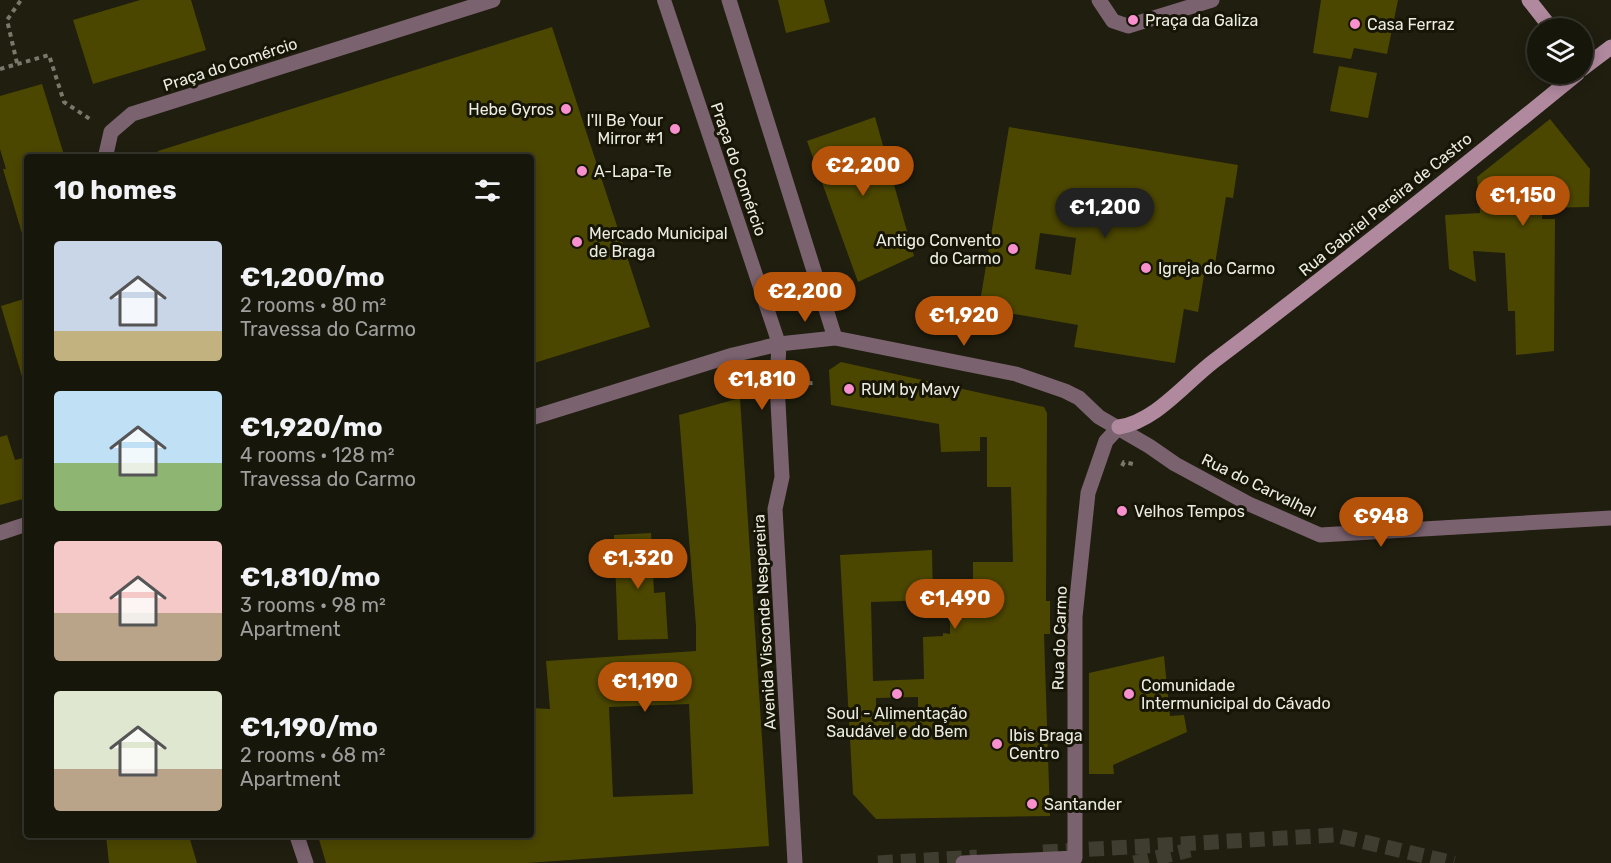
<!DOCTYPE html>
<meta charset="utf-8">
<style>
:root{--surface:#17160b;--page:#201f14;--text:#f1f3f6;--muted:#9e9f9d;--line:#36352c;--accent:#b45309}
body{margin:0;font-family:Rubik,sans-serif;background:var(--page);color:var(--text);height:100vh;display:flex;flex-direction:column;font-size:22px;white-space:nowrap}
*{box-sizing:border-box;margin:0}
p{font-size:20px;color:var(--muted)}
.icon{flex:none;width:33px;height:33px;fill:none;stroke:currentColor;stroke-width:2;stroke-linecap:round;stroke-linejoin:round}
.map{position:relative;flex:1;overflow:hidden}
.side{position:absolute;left:24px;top:154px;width:510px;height:684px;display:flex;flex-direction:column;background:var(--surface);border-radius:6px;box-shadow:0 3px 15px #0003,0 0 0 2px var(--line)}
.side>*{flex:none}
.controls{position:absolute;left:1527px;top:18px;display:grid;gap:12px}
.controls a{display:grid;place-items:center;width:66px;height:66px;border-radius:50%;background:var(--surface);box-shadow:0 3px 15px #0003,0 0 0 2px var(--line);font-size:30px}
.price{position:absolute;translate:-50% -51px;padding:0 14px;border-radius:21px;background:var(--accent);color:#fff;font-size:20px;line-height:39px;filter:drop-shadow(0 2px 3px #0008)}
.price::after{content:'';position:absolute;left:50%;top:36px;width:18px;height:14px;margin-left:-9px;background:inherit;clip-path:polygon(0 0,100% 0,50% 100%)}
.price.active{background:#222;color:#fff}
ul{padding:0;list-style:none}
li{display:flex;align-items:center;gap:18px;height:150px;padding:0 30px}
li span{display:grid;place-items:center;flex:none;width:168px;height:120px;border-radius:6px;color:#555}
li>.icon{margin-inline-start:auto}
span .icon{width:72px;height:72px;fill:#fffc;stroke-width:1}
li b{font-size:26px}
h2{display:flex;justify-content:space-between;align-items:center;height:72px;padding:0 30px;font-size:26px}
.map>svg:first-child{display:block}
.building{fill:#4c4700;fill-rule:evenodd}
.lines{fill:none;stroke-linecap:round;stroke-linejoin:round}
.secondary-tunnel{stroke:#3e3d2f;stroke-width:15;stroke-dasharray:15 8;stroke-linecap:butt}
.path{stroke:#78786b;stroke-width:4;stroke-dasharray:4.5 4.5;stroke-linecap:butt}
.lane{stroke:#7a626f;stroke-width:14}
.street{stroke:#7a626f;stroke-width:15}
.secondary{stroke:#b0899e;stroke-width:15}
.poi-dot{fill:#f790cd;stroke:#161506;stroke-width:2}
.labels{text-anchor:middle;stroke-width:6;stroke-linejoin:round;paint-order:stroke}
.poi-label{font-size:16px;fill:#ecece2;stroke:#161506;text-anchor:start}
.street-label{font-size:16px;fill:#ecece2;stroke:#161506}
</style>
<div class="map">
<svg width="1611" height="863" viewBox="0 0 1611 863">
<rect width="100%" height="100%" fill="#1f1e0f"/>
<!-- building -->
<path class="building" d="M140,0h51l15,50 -113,34 -20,-64z
M778,0h46l6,22 -44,11z
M1321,0h77l-11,54 -33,-6 -3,11 -38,-6z
M552,27l98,300 -119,37v-206h-371l-2,-7z
M1339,66l38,7 -9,45 -38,-7z
M42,84l23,74h-38l-1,89 -23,-78h3l-6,-20v-53z
M875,117l39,139 -56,26 -51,-141z
M1550,119l40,50 -1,38 -47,1v11h13l-1,132 -38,4 -1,-44h-7l-3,-58 -32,-2 3,31 -27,-13 -4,-54 35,-2 -3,-36z
M1009,127l229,38 -5,33 -7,-1 -12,73 -9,-1 -7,43 -14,-3 -9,54 -101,-16 4,-22 -99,-17zM1040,233l36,5 -5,37 -36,-6z
M27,298v92h-1l-25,-84z
M841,362l203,45 3,6 -1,188h4v33h-6l6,182 -174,3 -23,-25 -13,-239 92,-5 1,50 -62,2 2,79 51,-2 -1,-42 20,-1v-3l7,1v-33h23v-39h40l-2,-75h-24v-50h-7v14l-39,1 -2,-28 -108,-19 -2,-35zM918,697v24h-42v-23z
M740,398l29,448 -242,17h-201l-8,-27h213v-34h3l-3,-94 19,1 -4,-48 150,-10v-25l-17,-211zM689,704l4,90 -80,3 -4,-90z
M7,435l8,25 12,-3v41l-27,7v-68z
M651,533l3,60 11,-1 3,47 -50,1 -4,-105z
M1164,656l6,60 14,-1 3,17 -74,33 1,9h-25v-101z
M106,836h83l8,27h-88z"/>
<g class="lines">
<!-- secondary-tunnel -->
<path class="secondary-tunnel" d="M1043,852l292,-17 119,28
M878,863l99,-6
M1134,863l56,-13"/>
<!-- path -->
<path class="path" d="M17,63l-10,-43 14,-20
M0,69l49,-14 15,47 29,19
M799,384l14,-1
M1122,466l2,-4 13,3"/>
<!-- lane -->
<path class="lane" d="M664,0l115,344"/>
<!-- street -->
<path class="street" d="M729,0l106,338
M1099,0l14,21 15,5 84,-26
M107,158l-1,-4 5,-22 21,-18 361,-114
M779,344l-2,40 5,93 -7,32 20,354
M531,418l202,-63 46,-11 56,-6 181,36 49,17 14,7 20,19 50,29 26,18 74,40 71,31 291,-17
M0,533l27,-9
M297,836l9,27
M963,863l112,-5v-241l13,-124 18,-52 13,-14"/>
<!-- secondary -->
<path class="secondary" d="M1529,0l22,28
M1582,69l29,-22
M1119,427c37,-6 65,-43 95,-66 123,-93 244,-190 363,-287"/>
</g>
<!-- markers -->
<g class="poi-dot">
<circle cx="1133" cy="20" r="6"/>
<circle cx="1355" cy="24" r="6"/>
<circle cx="566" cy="109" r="6"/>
<circle cx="675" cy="129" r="6"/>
<circle cx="582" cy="171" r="6"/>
<circle cx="577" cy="242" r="6"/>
<circle cx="1013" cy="249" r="6"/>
<circle cx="1146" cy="268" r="6"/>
<circle cx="849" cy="389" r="6"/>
<circle cx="1122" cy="511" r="6"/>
<circle cx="897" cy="694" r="6"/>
<circle cx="1129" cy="694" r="6"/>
<circle cx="997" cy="744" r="6"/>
<circle cx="1032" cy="804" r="6"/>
</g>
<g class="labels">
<!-- poi labels -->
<g class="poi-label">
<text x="1145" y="26">Praça da Galiza</text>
<text x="1367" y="30">Casa Ferraz</text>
<text x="554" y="115" text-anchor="end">Hebe Gyros</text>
<text x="663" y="126" text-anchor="end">I'll Be Your<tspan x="663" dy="18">Mirror #1</tspan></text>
<text x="594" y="177">A-Lapa-Te</text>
<text x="589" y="239">Mercado Municipal<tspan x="589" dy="18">de Braga</tspan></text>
<text x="1001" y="246" text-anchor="end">Antigo Convento<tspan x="1001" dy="18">do Carmo</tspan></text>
<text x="1158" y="274">Igreja do Carmo</text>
<text x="861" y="395">RUM by Mavy</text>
<text x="1134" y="517">Velhos Tempos</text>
<text x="1141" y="691">Comunidade<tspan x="1141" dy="18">Intermunicipal do Cávado</tspan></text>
<text x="897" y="719" text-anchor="middle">Soul - Alimentação<tspan x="897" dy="18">Saudável e do Bem</tspan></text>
<text x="1009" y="741">Ibis Braga<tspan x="1009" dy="18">Centro</tspan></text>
<text x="1044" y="810">Santander</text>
</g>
<!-- street labels -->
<g class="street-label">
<text transform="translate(230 64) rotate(-18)" y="6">Praça do Comércio</text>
<text transform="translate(739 169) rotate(71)" y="6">Praça do Comércio</text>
<text transform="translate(1385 204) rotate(-39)" y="6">Rua Gabriel Pereira de Castro</text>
<text transform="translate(1259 485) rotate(26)" y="6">Rua do Carvalhal</text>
<text transform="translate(764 622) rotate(-93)" y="6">Avenida Visconde Nespereira</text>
<text transform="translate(1059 638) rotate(-88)" y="6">Rua do Carmo</text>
</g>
</g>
</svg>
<div class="controls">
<a><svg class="icon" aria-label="layers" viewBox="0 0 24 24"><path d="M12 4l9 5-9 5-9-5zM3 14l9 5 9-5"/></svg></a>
</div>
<b class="price" style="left:863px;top:197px">€2,200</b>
<b class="price" style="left:1523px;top:227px">€1,150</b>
<b class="price active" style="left:1105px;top:239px">€1,200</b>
<b class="price" style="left:805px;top:323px">€2,200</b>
<b class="price" style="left:964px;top:347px">€1,920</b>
<b class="price" style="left:762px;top:411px">€1,810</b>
<b class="price" style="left:1381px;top:548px">€948</b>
<b class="price" style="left:638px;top:590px">€1,320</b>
<b class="price" style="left:955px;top:630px">€1,490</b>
<b class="price" style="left:645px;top:713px">€1,190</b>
<section class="side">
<h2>10 homes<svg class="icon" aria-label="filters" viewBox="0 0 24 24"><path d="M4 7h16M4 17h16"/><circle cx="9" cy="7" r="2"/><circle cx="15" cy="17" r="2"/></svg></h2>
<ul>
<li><span style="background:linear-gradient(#c9d6e8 75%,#c2b280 0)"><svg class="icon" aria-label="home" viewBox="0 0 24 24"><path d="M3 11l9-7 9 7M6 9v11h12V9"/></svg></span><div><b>€1,200/mo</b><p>2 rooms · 80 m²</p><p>Travessa do Carmo</p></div></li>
<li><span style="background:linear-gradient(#bfe0f5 60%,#8fb573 0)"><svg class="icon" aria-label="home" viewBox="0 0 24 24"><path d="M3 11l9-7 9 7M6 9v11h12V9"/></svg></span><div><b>€1,920/mo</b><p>4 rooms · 128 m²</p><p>Travessa do Carmo</p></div></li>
<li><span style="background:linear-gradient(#f6c9c9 60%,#b9a48a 0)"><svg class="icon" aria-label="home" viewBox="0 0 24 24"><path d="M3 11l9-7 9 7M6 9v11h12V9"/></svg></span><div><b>€1,810/mo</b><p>3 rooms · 98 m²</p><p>Apartment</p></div></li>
<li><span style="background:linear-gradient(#dfe7d0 65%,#b9a48a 0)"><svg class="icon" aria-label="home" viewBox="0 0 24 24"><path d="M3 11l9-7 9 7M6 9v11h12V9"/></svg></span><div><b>€1,190/mo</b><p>2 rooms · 68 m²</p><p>Apartment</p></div></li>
</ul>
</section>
</div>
